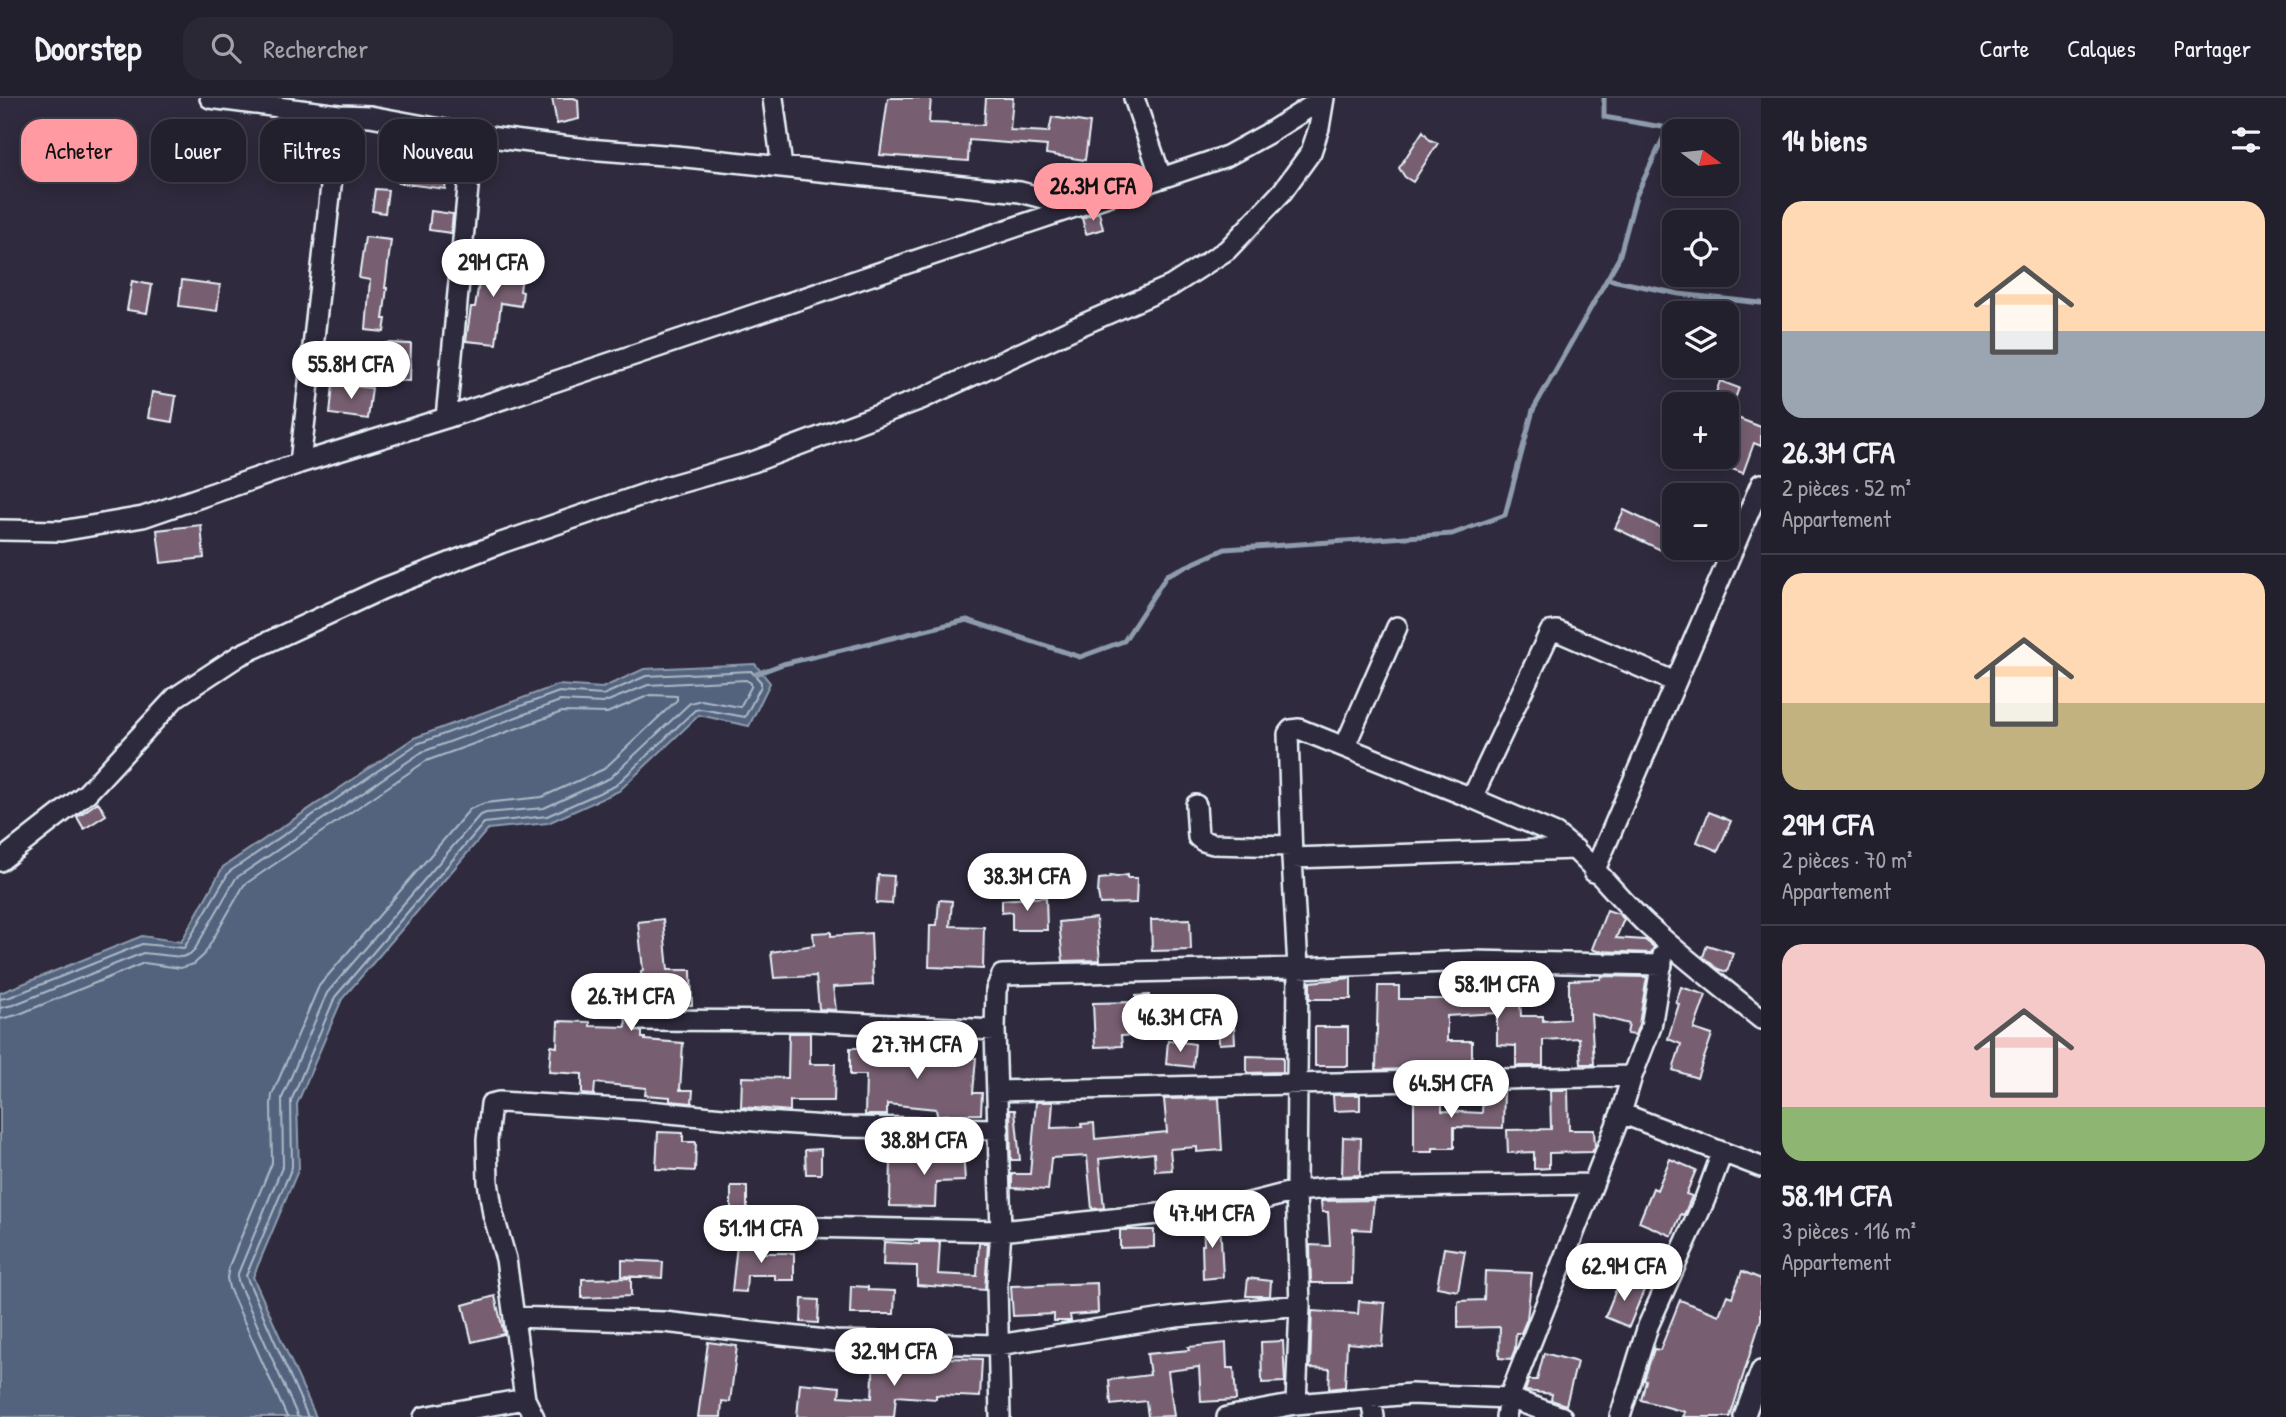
<!DOCTYPE html>
<html lang="fr">
<meta charset="utf-8">
<style>
:root{--surface:#23202e;--page:#2b2836;--text:#f1f3f6;--muted:#a3a3aa;--line:#403e4a;--accent:#ff9aa2}
body{margin:0;font-family:"Patrick Hand",sans-serif;background:var(--page);color:var(--text);height:100vh;display:flex;flex-direction:column;font-size:26px;white-space:nowrap}
*{box-sizing:border-box;margin:0}
p{font-size:23px;color:var(--muted)}
.icon{flex:none;width:38px;height:38px;fill:none;stroke:currentColor;stroke-width:2;stroke-linecap:round;stroke-linejoin:round}
.map{position:relative;flex:1;overflow:hidden}
.side{display:flex;flex-direction:column;background:var(--surface);width:525px}
.side>*{flex:none}
.guide{position:absolute;left:21px;top:21px;width:665px;height:63px;display:flex;gap:14px}
.needle{width:46px;rotate:105deg}
.fabs{position:absolute;left:1662px;top:21px;display:grid;gap:14px}
.fabs a{display:grid;place-items:center;width:77px;height:77px;border-radius:14px;background:var(--surface);box-shadow:0 4px 18px #0003,0 0 0 2px var(--line);font-size:35px}
.price{position:absolute;translate:-50% -60px;padding:0 16px;border-radius:24px;background:#fff;color:#222;font-size:23px;line-height:46px;filter:drop-shadow(0 2px 4px #0008)}
.price::after{content:'';position:absolute;left:50%;top:42px;width:21px;height:16px;margin-left:-10px;background:inherit;clip-path:polygon(0 0,100% 0,50% 100%)}
.price.current{background:var(--accent);color:#111}
ul{padding:0;list-style:none}
li{display:grid;align-content:center;gap:14px;height:371px;padding:0 21px}
li+li{border-top:2px solid var(--line)}
li span{display:grid;place-items:center;height:217px;border-radius:21px;color:#555}
li>.icon{margin-inline-start:auto}
span .icon{width:126px;height:126px;fill:#fffc;stroke-width:1}
li b{font-size:30px}
h2{display:flex;justify-content:space-between;align-items:center;height:84px;padding:0 21px;font-size:30px}
.pill{padding:0 24px;border-radius:21px;background:var(--surface);box-shadow:0 4px 18px #0003,0 0 0 2px var(--line);font-size:24px;line-height:63px}
.pill.current{background:var(--accent);color:#111}
header{display:flex;align-items:center;gap:42px;box-sizing:border-box;height:98px;padding:0 35px;background:var(--surface);border-bottom:2px solid var(--line)}
header strong{font-size:33px}
nav{display:flex;gap:38px;margin-inline-start:auto;font-size:24px}
.search{width:490px;height:63px;background:var(--page);display:flex;align-items:center;gap:18px;box-sizing:border-box;padding:0 24px;border-radius:21px;color:var(--muted);font-size:26px}
main{display:flex;flex:1;min-height:0}
.map>svg:first-child{display:block}
.water{fill:#52637d;stroke:#8e9cae;stroke-width:2}
.lines{fill:none;stroke-linecap:round;stroke-linejoin:round}
.shore{stroke:#acb8c7;stroke-width:2}
.stream{stroke:#8e9cae;stroke-width:5}
.building{fill:#775f71;stroke:#e8f1f8;stroke-width:2}
.street-casing{stroke:#e8f1f8;stroke-width:24}
.street{stroke:#2f2a3d;stroke-width:19}
</style>
<header>
<strong>Doorstep</strong>
<div class="search"><svg class="icon" aria-label="search" viewBox="0 0 24 24"><circle cx="10" cy="10" r="6"/><path d="M15 15l6 6"/></svg>Rechercher</div>
<nav><a>Carte</a><a>Calques</a><a>Partager</a></nav>
</header>
<main>
<div class="map">
<svg width="1761" height="1319" viewBox="0 0 1761 1319">
<rect width="100%" height="100%" fill="#2f2a3d"/>
<filter id="ink" filterUnits="userSpaceOnUse"><feTurbulence type="fractalNoise" baseFrequency=".0143" numOctaves="2"/><feDisplacementMap in="SourceGraphic" scale="14" xChannelSelector="R" yChannelSelector="G"/><feConvolveMatrix kernelMatrix="1 2 1 2 8 2 1 2 1" color-interpolation-filters="sRGB"/></filter>
<g filter="url(#ink)">
<!-- water -->
<path class="water" d="M755,566l15,19 -21,43 -50,-11 -80,76 -71,32 -60,6 -146,170 -45,105 2,64 -46,109 63,140h-316v-424l142,-57 39,6 42,-75 191,-129 144,-53 44,3 42,-19z"/>
<g class="lines">
<!-- shore -->
<path class="shore" d="M0,901l10,-2 132,-53 42,4 45,-76 188,-128 142,-52 44,3 43,-19 105,-5 10,11v4l-16,31 -44,-8 -6,1 -80,76 -68,30 -63,7 -149,174 -44,104 1,66 -46,109 62,141
M0,910l13,-3 130,-52 39,4 8,-3 5,-5 41,-71 186,-126 138,-51 43,2 45,-18 98,-5 5,3v4l-11,20 -39,-7 -11,3 -80,75 -66,30 -58,5 -7,3 -152,177 -45,105 1,67 -46,111 2,8 59,133
M0,921l17,-4 127,-52 36,5 14,-4 10,-9 40,-70 182,-124 136,-49 45,1 43,-18 27,1v4l-73,69 -62,28 -57,6 -15,6 -151,177 -47,109 -1,9 1,59 -43,103 -2,12 2,10 58,129"/>
<!-- stream -->
<path class="stream" d="M1607,181l72,15 82,9
M756,576l27,-10 184,-44 113,37 44,-16 43,-66 58,-26 227,-15 53,-19 28,-105 86,-152 17,-62 32,-68 -64,-11v-19"/>
</g>
<!-- building -->
<path class="building" d="M552,0h22l4,2 1,19 -22,5z
M888,0h43l-2,25 55,2 2,-27h27l-3,32 39,2 3,-15 38,6 -5,37 -39,-6 1,-8 -78,-6 -1,21 -88,-6z
M1423,33l7,9 8,3 -25,39 -8,-5 -6,-9z
M401,58l48,6 -4,27 -47,-6z
M375,91l13,1 -3,23 -13,-2z
M431,113l22,3 -2,19 -22,-3z
M1099,114l4,17 -17,5 -4,-16z
M365,139l26,3 -6,48h2l-4,31h3l-2,13 -18,-2 4,-50 -11,-2z
M474,163l49,6 -3,24 3,1 -2,14 -20,-3 -5,41 -30,-3 5,-34h4l4,-24 -8,-1z
M182,182l38,5 -3,26 -38,-5z
M132,183l20,4 -5,28 -20,-3z
M386,245l25,1 -1,37 -25,-1z
M1720,283l19,7 -6,16h-21z
M333,286l39,4 -4,31 -38,-5z
M152,294l24,4 -4,26 -24,-4z
M1727,316l34,13v19l-7,-3 -11,30 -42,-15 26,-1z
M1624,412l50,24 -9,18 -50,-24z
M201,427l3,33 -43,5 -4,-33z
M98,704l8,13 -22,14 -7,-12z
M1709,714l22,9 -13,30 -21,-9z
M878,777l16,1 -2,28 -16,-1z
M1127,777v3h10l-1,25 -36,1 -2,-11 1,-14 10,-1 1,-2 7,1z
M1046,799l1,33h-35v-18l-10,1v-13z
M939,802l13,1 -2,25 34,1 -1,42 -54,-2 1,-42h7z
M1607,812l12,4 5,5 -8,19 29,2 9,7 -3,6 -54,-2 -5,-2z
M1096,820l4,42 -37,1 -4,-39z
M663,821l5,51h23l1,35 -52,3 -9,5 -2,8 5,9 8,2v6h3v2l38,3 -3,47h13l-1,13 -22,-2v-4l-25,-2 1,-7 -51,-5 -1,12 -12,-1v-20l-33,-2 2,-26 6,1 1,-26 32,1v4l36,1 -2,-33 18,-1 -1,-22 2,-1 -5,-48z
M1190,821l1,31 -39,1 -1,-31z
M831,834v4l40,-3 2,52 -40,2 3,23 -17,-1 -3,-33 -42,2 -3,-26 43,-7 -1,-12z
M1707,847l26,8 -6,19 -9,-3 -15,-12z
M1449,876h45l1,13 24,-2 2,31h22v5l26,-2v-39l31,-1 1,-3 46,1 -8,47 -4,11 -8,-1 2,-10 -38,-10 3,50h-13l-2,-26 -36,2v26h-27v-20l-19,-1v-32l-50,3v25h25v26l-96,3 2,-84h21v13h52z
M1351,880v21h-41v-17z
M1681,889l25,8 -12,34 18,6 -15,43 -24,-8 8,-26 -13,-5 11,-35 -3,-1z
M1149,897l3,39 -31,2 1,10 -27,1 -2,-44 43,-1v-6z
M1234,928l1,17 -16,1v-17z
M1315,929h33v39h-33z
M789,935h21v31h25l-1,37h-44v10l-49,-4 1,-30 46,1z
M1168,942l27,4 -2,23 -27,-3z
M850,950h34v2l92,8 -3,35h9l-1,21 -44,1 -1,-6 -49,-5v11h-22l1,-40h-16z
M1247,958l36,1v15l-36,1z
M1550,992h18l1,40h25l1,17 -3,5 -43,1v15l-15,1v-17l-26,1 -1,-23 44,-1z
M1504,993l-1,37 -49,-1v21h-21v4h-19v-59h28v18l40,2 1,-21z
M1333,997h27v15l-26,1z
M1219,1000l3,52 -25,2v-5l-27,2 2,21 -17,1 -1,-18 -55,6 5,49 -12,1 -5,-53 -36,2 -3,32 -36,-2v-14h18l6,-72h17l-2,26 31,-1 -1,-3 13,-1 1,16 72,-7 -3,-33z
M1010,1012h5l5,50h-9z
M658,1034l25,1v9h13l-1,29 -39,-2z
M1343,1039l18,1 -1,37 -18,1z
M821,1051v25h-15l-1,-24z
M963,1051l2,32 -29,1 -1,25 -45,-1 1,-48 35,3v-10z
M1670,1061l26,11 -10,24 6,2 -8,19 -3,-1 -9,22 -33,-14 14,-34 4,2z
M731,1088h16v26l-16,1z
M1374,1102l-3,30 -18,-1 -1,54h-41l-1,-38 20,1 -2,-34h-6l-1,-11z
M1220,1122l3,57 -20,2 -1,-34h2l-1,-24z
M1120,1132h34v17l-34,1z
M884,1144l35,2v-2h21l-2,32 39,2 2,-33h9l-3,47 -68,-5v-19l-34,-1z
M737,1146l26,2v7h31v27h-19v-5h-28l-1,17 -14,-1z
M1444,1150l21,3 -7,40 -21,-4z
M622,1162l41,2 -1,16 -40,-2z
M1485,1173l47,2 -5,46 -6,14h-5l-1,16 -4,10 -12,-1 1,-31 -42,1v-27l26,-1z
M1742,1173l19,8v40l-31,98h-47l2,-5 -44,-12 5,-19 -2,-1 10,-31 6,1 20,-50 39,15 8,-20 5,2z
M631,1180v18l-49,2v-19z
M1248,1180l23,3 -1,15h-24z
M1620,1182l24,10 -15,37 -24,-10z
M1097,1185l1,30 -28,2 1,6h-17v-7l-41,2 -2,-30z
M851,1188l17,1v3l27,1 -1,23h-44z
M495,1198l9,38 -32,8 -9,-37z
M802,1201l17,1 -1,23 -17,-1z
M1359,1203l26,2 -3,43 -35,-3 -2,44 -16,2 1,-20 -20,-1 2,-57 46,3z
M1283,1243l2,41 -23,1 -1,-41z
M708,1244l29,4 -7,56 -8,-1 -1,16h-23z
M1226,1245l1,25h7l2,32 -35,2 -2,-35 -31,4 6,45 -26,1 -2,-16 -35,4 -2,-25 41,-5 -3,-21 42,-4 -1,-3z
M1544,1255l33,9 -11,43 -15,-5 1,-6 -27,-3 4,-11h8z
M874,1256l21,1v7l27,1v-4l25,2 1,-3 34,1 -2,38 -44,-2v4l-40,-3 -2,21h-97l3,-34 40,4 -1,9 33,2z"/>
<g class="lines">
<!-- street casing -->
<g class="street-casing">
<path id="street" d="M210,0l129,17 31,1 103,19 114,14 89,7 344,36 53,14
M773,0l9,69
M1134,0l27,79
M446,320l27,-283
M300,365l39,-348
M0,432l61,1 82,-14 157,-54 146,-45 781,-262 40,-22 57,-36
M1345,648l52,-119
M1472,700l78,-166 7,-1 118,51
M1196,707l2,32 5,4 10,3 78,2
M1292,760l283,-9
M0,763l87,-68 89,-96 64,-42 142,-66 119,-46 164,-56 88,-25 168,-63 156,-72 94,-41 56,-36 55,-58 29,-40 8,-24 5,-30
M1594,774l167,-388
M641,922l167,1 187,9
M997,993l635,-15
M1621,1015l140,54
M803,1129l198,4 240,-26 55,-14 33,-3 264,-4
M514,1219l150,5 171,19 163,4 178,-28 124,-12
M1371,1300l3,19
M525,1301l9,18
M1296,1306l4,-99 -4,-114 2,-223 -6,-110 -4,-124 3,-4 8,-1 173,69 84,36c33,25 58,59 88,88 37,34 78,65 117,97
M424,1319l101,-18 -19,-140 -13,-45 -5,-32 -1,-42 4,-36 8,-2 139,8 127,12 77,5 157,2
M1000,1319l-3,-133 4,-53 -6,-201 1,-40 6,-15 296,-7 173,-7 191,4
M1227,1319l69,-13 115,-10 98,4 53,19
M1506,1319l3,-19 112,-285 11,-37 19,-49 12,-72
M1620,1319l28,-91 57,-127 17,-46
M1744,1319l17,-46"/>
</g>
<!-- street -->
<use href="#street" class="street"/>
</g>
</g>
</svg>
<div class="fabs">
<a><svg class="needle" viewBox="-14 -14 28 28"><path d="M0-13l5 13h-10z" fill="#e53935"/><path d="M0 13l5-13h-10z" fill="#a3a3aa"/></svg></a>
<a><svg class="icon" aria-label="locate" viewBox="0 0 24 24"><circle cx="12" cy="12" r="6"/><path d="M12 2v4M12 18v4M2 12h4M18 12h4"/></svg></a>
<a><svg class="icon" aria-label="layers" viewBox="0 0 24 24"><path d="M12 4l9 5-9 5-9-5zM3 14l9 5 9-5"/></svg></a>
<a>+</a>
<a>−</a>
</div>
<b class="price current" style="left:1093px;top:125px">26.3M CFA</b>
<b class="price" style="left:493px;top:201px">29M CFA</b>
<b class="price" style="left:351px;top:303px">55.8M CFA</b>
<b class="price" style="left:1027px;top:815px">38.3M CFA</b>
<b class="price" style="left:1497px;top:923px">58.1M CFA</b>
<b class="price" style="left:631px;top:935px">26.7M CFA</b>
<b class="price" style="left:1180px;top:956px">46.3M CFA</b>
<b class="price" style="left:917px;top:983px">27.7M CFA</b>
<b class="price" style="left:1451px;top:1022px">64.5M CFA</b>
<b class="price" style="left:924px;top:1079px">38.8M CFA</b>
<b class="price" style="left:1212px;top:1152px">47.4M CFA</b>
<b class="price" style="left:761px;top:1167px">51.1M CFA</b>
<b class="price" style="left:1624px;top:1205px">62.9M CFA</b>
<b class="price" style="left:894px;top:1290px">32.9M CFA</b>
<div class="guide">
<a class="pill current">Acheter</a>
<a class="pill">Louer</a>
<a class="pill">Filtres</a>
<a class="pill">Nouveau</a>
</div>
</div>
<section class="side">
<h2>14 biens<svg class="icon" aria-label="filters" viewBox="0 0 24 24"><path d="M4 7h16M4 17h16"/><circle cx="9" cy="7" r="2"/><circle cx="15" cy="17" r="2"/></svg></h2>
<ul>
<li><span style="background:linear-gradient(#ffd9b3 60%,#9aa5b1 0)"><svg class="icon" aria-label="home" viewBox="0 0 24 24"><path d="M3 11l9-7 9 7M6 9v11h12V9"/></svg></span><div><b>26.3M CFA</b><p>2 pièces · 52 m²</p><p>Appartement</p></div></li>
<li><span style="background:linear-gradient(#ffd9b3 60%,#c2b280 0)"><svg class="icon" aria-label="home" viewBox="0 0 24 24"><path d="M3 11l9-7 9 7M6 9v11h12V9"/></svg></span><div><b>29M CFA</b><p>2 pièces · 70 m²</p><p>Appartement</p></div></li>
<li><span style="background:linear-gradient(#f6c9c9 75%,#8fb573 0)"><svg class="icon" aria-label="home" viewBox="0 0 24 24"><path d="M3 11l9-7 9 7M6 9v11h12V9"/></svg></span><div><b>58.1M CFA</b><p>3 pièces · 116 m²</p><p>Appartement</p></div></li>
</ul>
</section>
</main>
